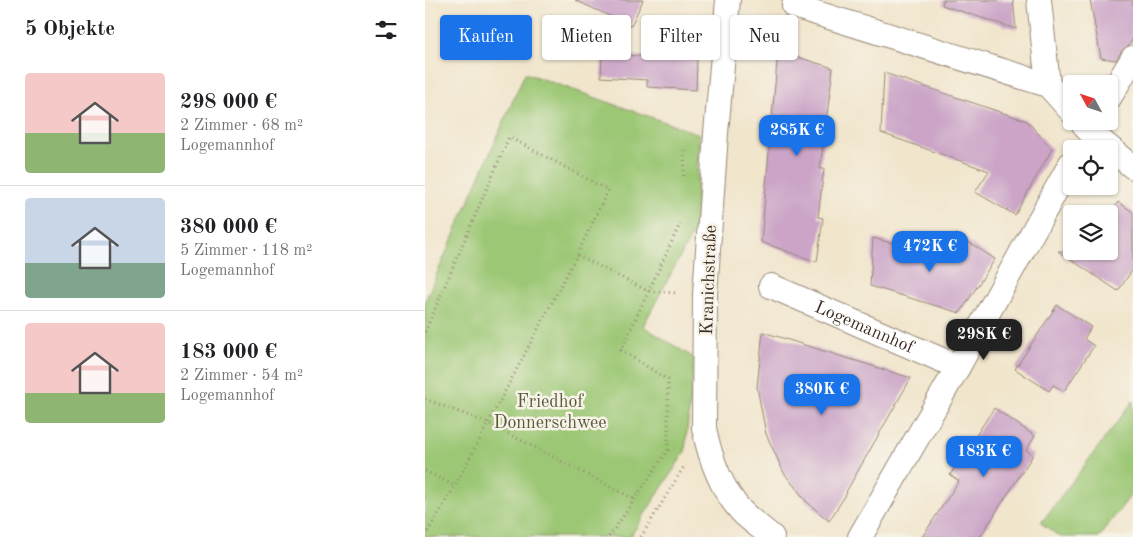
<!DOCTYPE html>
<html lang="de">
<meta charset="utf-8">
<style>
:root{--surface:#fff;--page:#f2f2f2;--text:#202124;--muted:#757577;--line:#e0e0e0;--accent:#1a73e8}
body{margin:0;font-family:"Old Standard TT",serif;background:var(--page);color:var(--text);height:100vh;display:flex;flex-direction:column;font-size:19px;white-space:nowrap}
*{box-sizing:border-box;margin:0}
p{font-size:16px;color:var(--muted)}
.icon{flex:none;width:28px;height:28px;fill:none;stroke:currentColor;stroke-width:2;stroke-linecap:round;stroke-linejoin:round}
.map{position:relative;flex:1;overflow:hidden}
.sheet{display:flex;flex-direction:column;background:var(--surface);width:425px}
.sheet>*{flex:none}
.guide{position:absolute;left:15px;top:15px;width:475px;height:45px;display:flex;gap:10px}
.needle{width:32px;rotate:310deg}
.controls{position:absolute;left:638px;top:75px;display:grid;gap:10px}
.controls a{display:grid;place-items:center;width:55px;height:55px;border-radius:5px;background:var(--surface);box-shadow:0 1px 4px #0004;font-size:25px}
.price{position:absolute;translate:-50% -42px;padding:0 11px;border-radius:10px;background:var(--accent);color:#fff;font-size:16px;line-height:32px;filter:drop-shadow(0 1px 2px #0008)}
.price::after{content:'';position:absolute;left:50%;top:30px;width:15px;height:11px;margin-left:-8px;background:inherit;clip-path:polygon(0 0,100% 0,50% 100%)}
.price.current{background:#222;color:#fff}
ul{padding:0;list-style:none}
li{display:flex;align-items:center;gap:15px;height:125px;padding:0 25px}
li+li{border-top:1px solid var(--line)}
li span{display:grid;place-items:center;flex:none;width:140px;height:100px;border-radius:5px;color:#555}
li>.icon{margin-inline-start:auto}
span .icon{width:60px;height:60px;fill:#fffc;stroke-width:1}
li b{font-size:21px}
h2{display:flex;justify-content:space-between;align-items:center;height:60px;padding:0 25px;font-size:21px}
.tag{padding:0 18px;border-radius:5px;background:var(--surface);box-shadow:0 1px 4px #0004;font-size:18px;line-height:45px}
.tag.current{background:var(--accent);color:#fff}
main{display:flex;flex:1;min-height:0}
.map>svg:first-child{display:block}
.green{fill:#9cc774;stroke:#6c7849}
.building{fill:#cba4c7}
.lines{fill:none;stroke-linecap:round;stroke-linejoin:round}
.street-casing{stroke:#968875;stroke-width:26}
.path{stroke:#968875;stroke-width:3;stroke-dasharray:1 4;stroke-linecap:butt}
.street{stroke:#fff;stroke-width:24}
.labels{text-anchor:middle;stroke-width:5;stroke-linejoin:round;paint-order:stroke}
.street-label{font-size:18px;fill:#3b2a1e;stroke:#f7f3e8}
.park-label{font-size:18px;fill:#585938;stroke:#f7f3e8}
</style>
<main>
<section class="sheet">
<h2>5 Objekte<svg class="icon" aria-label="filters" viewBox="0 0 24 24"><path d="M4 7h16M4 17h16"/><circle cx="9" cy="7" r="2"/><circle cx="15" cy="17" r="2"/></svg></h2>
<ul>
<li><span style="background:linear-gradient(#f6c9c9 60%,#8fb573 0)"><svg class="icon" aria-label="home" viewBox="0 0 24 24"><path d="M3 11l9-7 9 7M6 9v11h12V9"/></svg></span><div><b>298 000 €</b><p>2 Zimmer · 68 m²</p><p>Logemannhof</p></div></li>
<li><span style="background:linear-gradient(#c9d6e8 65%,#7fa58c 0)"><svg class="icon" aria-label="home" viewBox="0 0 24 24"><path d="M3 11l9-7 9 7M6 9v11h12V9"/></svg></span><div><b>380 000 €</b><p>5 Zimmer · 118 m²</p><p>Logemannhof</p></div></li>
<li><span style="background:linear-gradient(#f6c9c9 70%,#8fb573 0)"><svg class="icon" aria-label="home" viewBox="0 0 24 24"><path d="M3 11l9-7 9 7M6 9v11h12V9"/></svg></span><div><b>183 000 €</b><p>2 Zimmer · 54 m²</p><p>Logemannhof</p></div></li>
</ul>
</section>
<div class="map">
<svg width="708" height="537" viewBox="0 0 708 537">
<rect width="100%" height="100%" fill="#f7f3e8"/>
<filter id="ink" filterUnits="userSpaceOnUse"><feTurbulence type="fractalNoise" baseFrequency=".02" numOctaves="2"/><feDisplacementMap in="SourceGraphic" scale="10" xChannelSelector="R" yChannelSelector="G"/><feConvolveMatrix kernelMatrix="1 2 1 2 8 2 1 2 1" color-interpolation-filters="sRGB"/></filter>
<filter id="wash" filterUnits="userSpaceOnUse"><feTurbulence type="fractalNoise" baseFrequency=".0096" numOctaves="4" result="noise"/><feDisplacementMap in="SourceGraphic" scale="20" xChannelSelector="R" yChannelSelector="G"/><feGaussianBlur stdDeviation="1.12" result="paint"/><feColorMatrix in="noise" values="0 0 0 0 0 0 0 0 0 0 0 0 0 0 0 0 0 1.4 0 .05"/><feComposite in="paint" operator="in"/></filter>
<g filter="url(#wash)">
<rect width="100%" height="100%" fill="#f1e5cc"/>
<!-- green -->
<path class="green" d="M100,73l174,61 -4,95 -52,97 51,32 -9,94 -55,85h-205v-236z
M708,401v91l-34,45h-39l-19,-14z"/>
<g id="blocks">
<!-- building -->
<path class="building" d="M150,0h68l-12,26z
M518,0h70l3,29 -74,-24z
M665,0h43v38l-4,7 -7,6 -6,9 -15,-2z
M353,51l55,17 -13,101h4l-6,48 5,1 -6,44 -56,-20z
M177,54l95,5 -1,31 -49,-3v-7l-46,-3z
M459,73l143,48 25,28 -37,66 -40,-23 14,-21 -108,-38z
M693,202l15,10v57l-15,22 -60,-40h51v-35z
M531,234l39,25 -35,54 -90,-27 3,-48 72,19z
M632,305l34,22 -7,12 10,7 -30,45 -11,-6 -4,6 -34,-22z
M338,332l148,46 -65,114 1,1 -18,28 -23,-20 -22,-28 -18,-39 -9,-47z
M569,408l41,28 -9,14 7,5 -53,82h-58l37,-56 -9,-6z"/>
</g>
</g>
<g filter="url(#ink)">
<use href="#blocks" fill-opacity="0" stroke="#968875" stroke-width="1"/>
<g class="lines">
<!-- street casing -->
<g class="street-casing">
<g id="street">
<path d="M303,0l-12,133 -11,161 -1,134c6,30 17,61 38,84 9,9 21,17 30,25"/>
<path d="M614,0l9,85 23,26"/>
<path d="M369,6l254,79"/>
<path d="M684,98l24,-40"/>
<path d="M656,121l8,10 44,36"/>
<path id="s1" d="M346,286l187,81"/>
<path d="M435,537l98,-170 113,-204"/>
</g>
</g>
<!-- path -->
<path class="path" d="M259,176l1,-29
M0,332l84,-195 99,53 -31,65
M0,399l63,24 146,76
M0,471l30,15
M0,536l30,-50 122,-231 71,36 30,2
M184,537l59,-87v-70l-47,-30 60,-128
M216,537l44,-72"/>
<!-- street -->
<use href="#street" class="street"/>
</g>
</g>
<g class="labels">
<!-- street labels -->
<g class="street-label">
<text transform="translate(283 280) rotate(-88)" y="6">Kranichstraße</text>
<text dy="6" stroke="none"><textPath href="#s1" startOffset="102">Logemannhof</textPath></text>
</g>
<!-- park labels -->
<g class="park-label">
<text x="125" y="407">Friedhof<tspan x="125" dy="21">Donnerschwee</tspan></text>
</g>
</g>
</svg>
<div class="controls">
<a><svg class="needle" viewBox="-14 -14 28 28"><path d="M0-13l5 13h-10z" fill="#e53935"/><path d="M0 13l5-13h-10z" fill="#757577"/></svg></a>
<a><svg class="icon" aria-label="locate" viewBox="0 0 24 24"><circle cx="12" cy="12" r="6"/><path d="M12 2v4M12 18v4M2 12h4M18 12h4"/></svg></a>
<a><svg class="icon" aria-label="layers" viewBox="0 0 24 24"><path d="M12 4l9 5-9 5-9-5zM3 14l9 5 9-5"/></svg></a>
</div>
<b class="price" style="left:372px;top:157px">285K €</b>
<b class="price" style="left:505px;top:273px">472K €</b>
<b class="price current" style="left:559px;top:361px">298K €</b>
<b class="price" style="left:397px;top:416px">380K €</b>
<b class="price" style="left:559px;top:478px">183K €</b>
<div class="guide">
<a class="tag current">Kaufen</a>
<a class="tag">Mieten</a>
<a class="tag">Filter</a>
<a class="tag">Neu</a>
</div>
</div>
</main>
